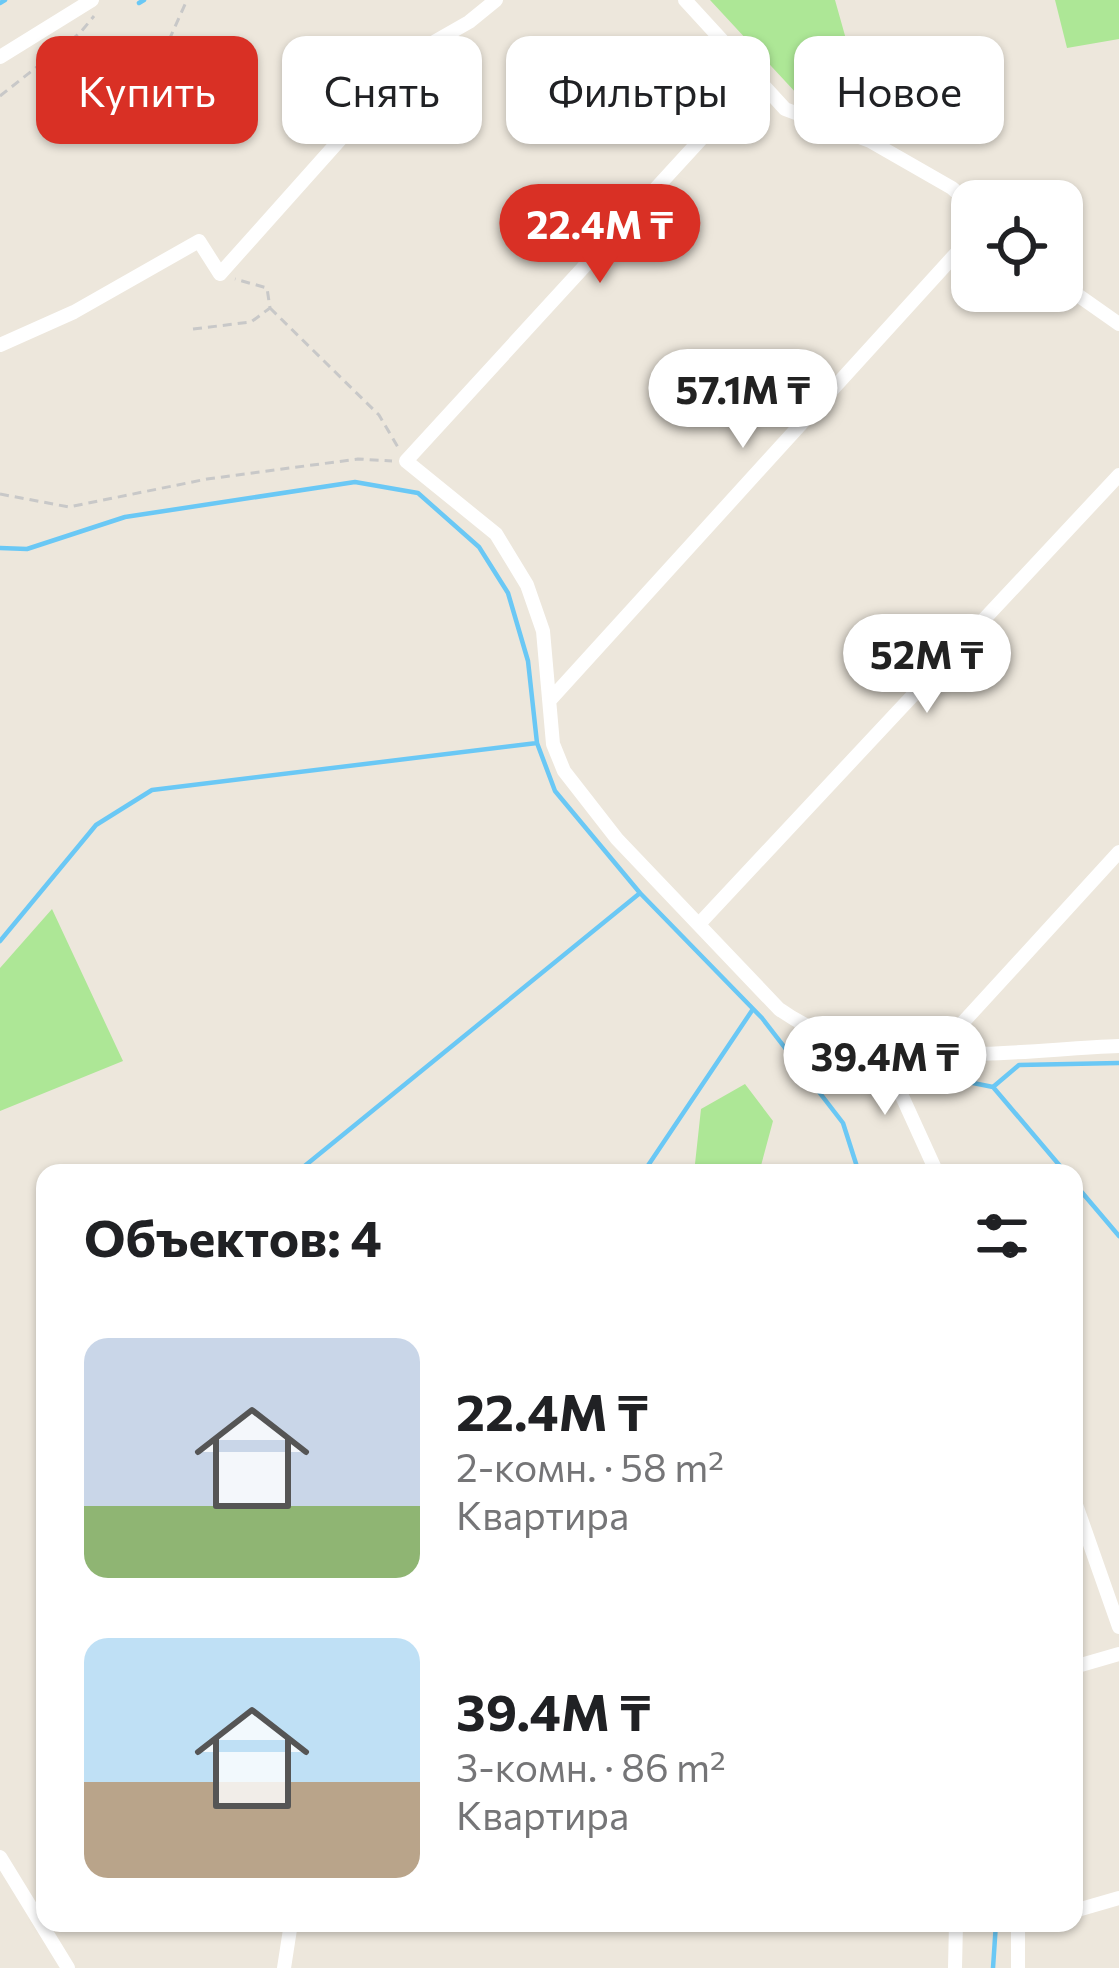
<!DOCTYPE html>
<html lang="ru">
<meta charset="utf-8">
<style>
:root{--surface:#fff;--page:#f6f6f6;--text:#202124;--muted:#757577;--accent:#d93025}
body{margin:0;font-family:Commissioner,sans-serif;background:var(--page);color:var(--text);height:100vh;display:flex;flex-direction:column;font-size:45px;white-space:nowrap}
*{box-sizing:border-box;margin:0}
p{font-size:39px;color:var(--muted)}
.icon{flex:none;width:66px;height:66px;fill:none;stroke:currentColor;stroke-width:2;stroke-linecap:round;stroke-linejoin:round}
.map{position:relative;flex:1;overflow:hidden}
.sheet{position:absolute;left:36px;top:1164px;width:1047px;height:768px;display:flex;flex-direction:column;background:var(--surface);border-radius:24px;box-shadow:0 3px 9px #0004}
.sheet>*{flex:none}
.top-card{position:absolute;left:36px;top:36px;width:1047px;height:108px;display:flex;gap:24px}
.controls{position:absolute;left:951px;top:180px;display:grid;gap:24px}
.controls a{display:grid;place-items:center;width:132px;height:132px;border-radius:24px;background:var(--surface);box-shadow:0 3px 9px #0004;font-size:60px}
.price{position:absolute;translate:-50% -102px;padding:0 27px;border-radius:42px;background:#fff;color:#222;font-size:39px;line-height:78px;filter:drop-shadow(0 3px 6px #0008)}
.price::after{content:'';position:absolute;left:50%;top:72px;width:36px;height:27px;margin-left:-18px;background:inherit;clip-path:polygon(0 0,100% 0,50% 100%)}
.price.current{background:var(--accent);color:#fff}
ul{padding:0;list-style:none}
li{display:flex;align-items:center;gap:36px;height:300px;padding:0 48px}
li span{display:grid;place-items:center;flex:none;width:336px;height:240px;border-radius:24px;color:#555}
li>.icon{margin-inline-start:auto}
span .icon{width:144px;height:144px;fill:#fffc;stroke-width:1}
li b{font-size:51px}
h2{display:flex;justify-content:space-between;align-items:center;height:144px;padding:0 48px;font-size:51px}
.chip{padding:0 42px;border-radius:24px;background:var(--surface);box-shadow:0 3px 9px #0004;font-size:42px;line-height:108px}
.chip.current{background:var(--accent);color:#fff}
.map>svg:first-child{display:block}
.garden{fill:#ade796}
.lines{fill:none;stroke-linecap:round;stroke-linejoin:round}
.stream{stroke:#6ac8f5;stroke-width:4.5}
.path{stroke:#c8c8c8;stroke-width:3;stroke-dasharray:9 6;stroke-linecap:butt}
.street{stroke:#fff;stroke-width:14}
</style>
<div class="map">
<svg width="1119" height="1968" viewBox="0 0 1119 1968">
<rect width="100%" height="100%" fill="#ede7dc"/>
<!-- garden -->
<path class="garden" d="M710,0h125l25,89 -62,6z
M1055,0h64v39l-52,9z
M52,909l71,152 -123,50v-143z
M745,1084l28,37 -14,52h-65l7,-64z"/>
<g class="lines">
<!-- stream -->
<path class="stream" d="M0,3l5,-3
M139,3l5,-3
M0,548l27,1 98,-32 230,-35 63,11 61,54 29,46 20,68 9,82 18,48 85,102 122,125 81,105 16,50
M0,941l96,-116 56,-35 385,-47
M908,1081l45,-2 40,8 73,86
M993,1087l26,-22 100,-2
M819,1092l34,-9 43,-2
M296,1173l344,-280
M643,1173l110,-164
M1074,1183l45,53
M993,1968l3,-45"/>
<!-- path -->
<path class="path" d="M169,40l18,-40
M0,96l80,-63 14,-17
M270,308l109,107 20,34
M193,329l58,-7 19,-14 -3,-20 -32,-9
M0,494l69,13 138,-28 151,-20 34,2"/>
<!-- street -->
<path class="street" d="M685,0l100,109 85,32 82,47 20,18
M0,57l92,-57
M757,78l-351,383 90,73 31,51 16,46 10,113 11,27 53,68 162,170c93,67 231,41 340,37
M1062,284l57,40
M0,345l74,-33 125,-71 21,33 200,-224 49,-28 27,-22
M550,700l422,-464
M700,923l419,-448
M905,1052l-4,42 36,79
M935,1053l184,-201
M1074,1499l45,128
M1074,1667l45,-13
M0,1857l68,111
M1074,1911l45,-13
M284,1968l7,-45
M955,1968l1,-45
M1018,1968v-45"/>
</g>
</svg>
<div class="controls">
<a><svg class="icon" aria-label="locate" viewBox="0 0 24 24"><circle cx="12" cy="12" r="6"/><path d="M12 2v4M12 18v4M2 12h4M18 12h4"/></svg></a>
</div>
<b class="price current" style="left:600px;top:286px">22.4M ₸</b>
<b class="price" style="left:743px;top:451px">57.1M ₸</b>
<b class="price" style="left:927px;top:716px">52M ₸</b>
<b class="price" style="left:885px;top:1118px">39.4M ₸</b>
<div class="top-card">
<a class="chip current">Купить</a>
<a class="chip">Снять</a>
<a class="chip">Фильтры</a>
<a class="chip">Новое</a>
</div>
<section class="sheet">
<h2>Объектов: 4<svg class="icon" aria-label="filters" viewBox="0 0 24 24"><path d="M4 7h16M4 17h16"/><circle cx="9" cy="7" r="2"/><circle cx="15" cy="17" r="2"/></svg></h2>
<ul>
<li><span style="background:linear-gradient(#c9d6e8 70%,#8fb573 0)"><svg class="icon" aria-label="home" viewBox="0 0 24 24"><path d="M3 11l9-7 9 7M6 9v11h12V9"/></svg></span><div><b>22.4M ₸</b><p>2-комн. · 58 m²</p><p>Квартира</p></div></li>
<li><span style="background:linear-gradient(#bfe0f5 60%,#b9a48a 0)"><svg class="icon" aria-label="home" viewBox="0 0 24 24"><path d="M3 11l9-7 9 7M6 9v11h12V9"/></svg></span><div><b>39.4M ₸</b><p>3-комн. · 86 m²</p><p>Квартира</p></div></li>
</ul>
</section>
</div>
